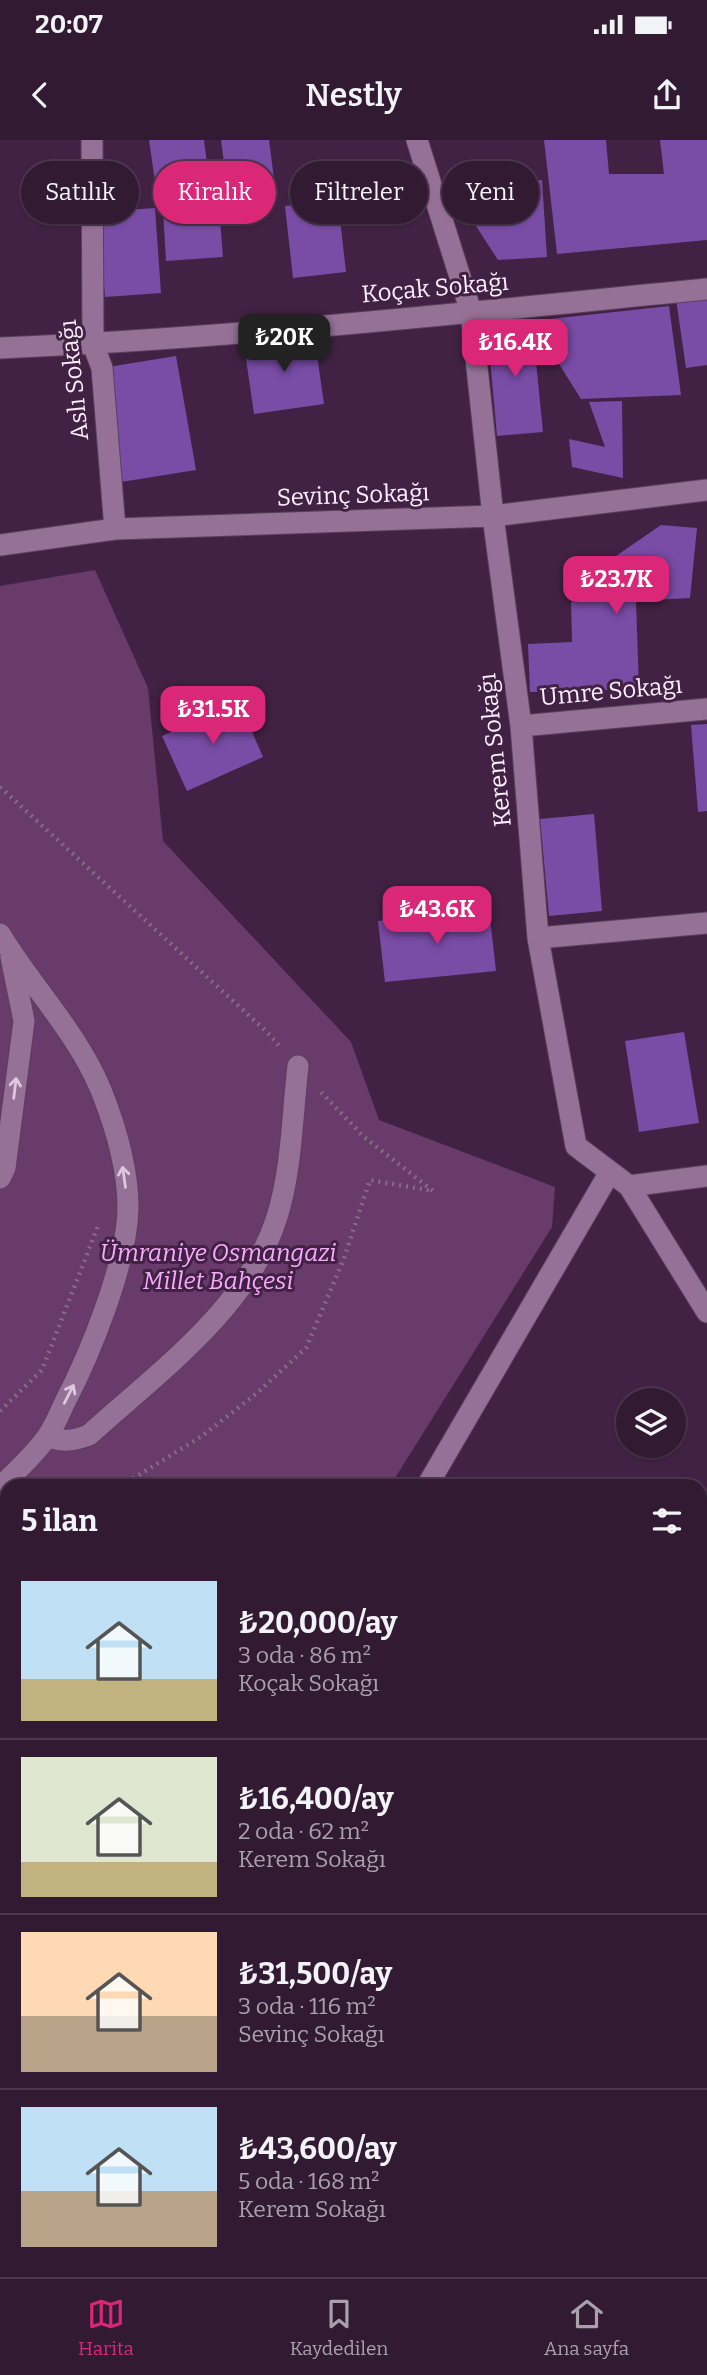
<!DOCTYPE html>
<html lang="tr">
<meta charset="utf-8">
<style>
:root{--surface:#321a33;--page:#3d273f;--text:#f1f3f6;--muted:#a8a1ac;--line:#4d384e;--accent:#db2777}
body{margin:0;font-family:Bitter,serif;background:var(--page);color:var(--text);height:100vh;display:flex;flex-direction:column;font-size:26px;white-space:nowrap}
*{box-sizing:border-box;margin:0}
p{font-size:23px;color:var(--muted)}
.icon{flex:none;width:38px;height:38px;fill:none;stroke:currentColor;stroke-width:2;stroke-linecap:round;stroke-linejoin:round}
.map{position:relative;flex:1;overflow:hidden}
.side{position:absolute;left:0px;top:1339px;width:707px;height:800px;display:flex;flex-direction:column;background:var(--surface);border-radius:21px 21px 0 0;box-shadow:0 2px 5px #0004,0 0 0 2px var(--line)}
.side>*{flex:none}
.top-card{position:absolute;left:21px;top:21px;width:665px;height:63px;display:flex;gap:14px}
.buttons{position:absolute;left:616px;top:1248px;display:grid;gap:14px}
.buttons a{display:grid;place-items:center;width:70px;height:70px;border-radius:50%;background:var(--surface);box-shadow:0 2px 5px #0004,0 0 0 2px var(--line);font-size:35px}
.price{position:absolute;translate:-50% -60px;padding:0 16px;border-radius:14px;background:var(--accent);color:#fff;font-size:23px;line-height:46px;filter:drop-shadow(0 2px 4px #0008)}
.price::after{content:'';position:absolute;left:50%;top:42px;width:21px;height:16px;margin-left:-10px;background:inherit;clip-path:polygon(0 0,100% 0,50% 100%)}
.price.on{background:#222;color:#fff}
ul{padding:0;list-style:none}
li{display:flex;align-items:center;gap:21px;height:175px;padding:0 21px}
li+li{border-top:2px solid var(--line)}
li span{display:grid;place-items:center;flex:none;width:196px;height:140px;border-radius:0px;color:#555}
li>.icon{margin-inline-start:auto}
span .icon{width:84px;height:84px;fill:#fffc;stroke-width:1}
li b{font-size:30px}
h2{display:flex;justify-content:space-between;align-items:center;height:84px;padding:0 21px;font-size:30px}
.chip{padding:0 24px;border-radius:32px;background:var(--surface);box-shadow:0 2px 5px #0004,0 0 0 2px var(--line);font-size:24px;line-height:63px}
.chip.on{background:var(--accent);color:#fff}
.status{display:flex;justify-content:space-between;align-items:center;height:49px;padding:0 35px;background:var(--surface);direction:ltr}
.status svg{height:19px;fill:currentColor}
header{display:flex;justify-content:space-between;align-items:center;height:91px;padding:0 21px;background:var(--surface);font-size:32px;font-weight:600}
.dock{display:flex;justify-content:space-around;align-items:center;height:98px;border-top:2px solid var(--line);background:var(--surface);font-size:19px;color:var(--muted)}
.dock a{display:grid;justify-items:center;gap:4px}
.dock .on{color:var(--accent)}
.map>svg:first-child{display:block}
.green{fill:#683b6a}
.building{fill:#794ca6}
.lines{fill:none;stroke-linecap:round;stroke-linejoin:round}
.minor-casing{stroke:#5b405d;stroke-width:23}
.path{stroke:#866c87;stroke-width:4.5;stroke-dasharray:2 5;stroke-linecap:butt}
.minor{stroke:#967197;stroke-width:21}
.oneway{stroke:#dec8de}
.labels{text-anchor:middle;stroke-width:6;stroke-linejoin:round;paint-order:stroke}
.street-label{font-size:24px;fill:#fdedfd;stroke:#422244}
.park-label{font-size:24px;font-style:italic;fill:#f8abfc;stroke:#422244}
</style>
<div class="status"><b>20:07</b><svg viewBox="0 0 49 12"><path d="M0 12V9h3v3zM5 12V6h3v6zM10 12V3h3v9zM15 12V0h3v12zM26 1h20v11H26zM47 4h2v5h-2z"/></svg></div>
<header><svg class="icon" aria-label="back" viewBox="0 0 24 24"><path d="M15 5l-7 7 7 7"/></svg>Nestly<svg class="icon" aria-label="share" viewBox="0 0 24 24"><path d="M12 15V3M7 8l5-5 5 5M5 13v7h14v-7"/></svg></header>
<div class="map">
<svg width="707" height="2137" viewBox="0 0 707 2137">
<rect width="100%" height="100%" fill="#422244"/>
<!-- green -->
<path class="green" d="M95,430l53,118 15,153 188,201 28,78 176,67 -3,40 -162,259h-383v149l-7,4v-1053z"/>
<!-- building -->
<path class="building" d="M149,0h55l7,55 -53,7z
M221,0h48l7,54 -47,6z
M544,0h62l3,34h55l-4,-34h47v100l-150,14z
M542,40l5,77 -49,3 -48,-74z
M338,61l8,71 -53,6 -8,-72z
M219,67l4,50 -57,4 -3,-51z
M155,68l6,85 -56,4 -7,-85z
M675,152l32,4v69l-21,3z
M669,166l12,89 -100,4 -49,-78z
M532,181l11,111 -46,4 -10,-111z
M314,194l10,70 -70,10 -10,-69z
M176,216l20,114 -75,12 -19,-114z
M622,261l1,77 -51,-11 -3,-28 36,8 -16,-45z
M661,385l36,3 -7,70 -54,3 3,88 -109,3 -2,-48 44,-2 -1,-40 29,-1 3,-36z
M239,562l24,55 -76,34 -25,-55z
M707,584v87l-9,1 -7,-87z
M594,674l8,97 -53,5 -9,-97z
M489,769l7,62 -111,11 -7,-61z
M684,892l15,91 -60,9 -14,-91z
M707,1784v96h-7v-94z
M700,1950h7v187h-377v-5h370z
M7,2040v94h-2l-5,-49v-44z"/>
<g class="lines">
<!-- minor casing -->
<g class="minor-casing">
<path id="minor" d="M92,0l1,204 9,24 13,161
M417,0l54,172 22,204 28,210 17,212 38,208 53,40 78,126
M0,208c236,-10 472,-36 707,-59
M0,405l115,-16 378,-13 214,-26
M521,586l186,-17
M0,794c31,52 77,98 101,156 14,35 27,79 27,118 -1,56 -38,146 -64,196 -5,11 -10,23 -17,33 -13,18 -31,35 -47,50
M538,798l169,-15
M0,1038l5,-10 19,-147 -13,-64
M629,1046l78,-10
M48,1297c16,5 25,4 41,-2 67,-61 158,-126 187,-215 16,-49 16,-103 22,-154
M427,1346l183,-314
M700,1660l7,1
M700,1923h7
M0,1983l7,-1
M305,2132l1,5"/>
</g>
<!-- path -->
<path class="path" d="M0,647l268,246 13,15
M0,1271l42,-41 56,-144
M121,1346l81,-50 55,-43 49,-45 37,-87 27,-81 63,11 -69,-54 -44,-46
M0,1421l7,-5"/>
<!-- minor -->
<use href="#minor" class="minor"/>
</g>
<!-- one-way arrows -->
<defs><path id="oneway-shaft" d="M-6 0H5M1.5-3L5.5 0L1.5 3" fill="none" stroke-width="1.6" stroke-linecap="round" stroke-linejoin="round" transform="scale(1.75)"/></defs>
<g class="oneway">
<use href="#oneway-shaft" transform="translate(15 948) rotate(-83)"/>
<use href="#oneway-shaft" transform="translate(124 1037) rotate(-98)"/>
<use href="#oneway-shaft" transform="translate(69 1254) rotate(-63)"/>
</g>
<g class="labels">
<!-- street labels -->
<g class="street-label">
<text transform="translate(435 148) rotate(-5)" y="8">Koçak Sokağı</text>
<text transform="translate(74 240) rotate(-96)" y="8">Aslı Sokağı</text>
<text transform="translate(353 355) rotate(-2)" y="8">Sevinç Sokağı</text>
<text transform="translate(611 551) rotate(-5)" y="8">Umre Sokağı</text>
<text transform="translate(495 610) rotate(-96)" y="8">Kerem Sokağı</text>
</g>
<!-- park labels -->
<g class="park-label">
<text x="218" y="1121">Ümraniye Osmangazi<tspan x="218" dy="28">Millet Bahçesi</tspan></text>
</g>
</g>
</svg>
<div class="buttons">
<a><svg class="icon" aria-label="layers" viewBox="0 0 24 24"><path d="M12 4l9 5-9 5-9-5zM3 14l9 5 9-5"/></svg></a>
</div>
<b class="price on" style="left:284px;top:234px">₺20K</b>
<b class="price" style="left:515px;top:239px">₺16.4K</b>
<b class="price" style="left:616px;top:476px">₺23.7K</b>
<b class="price" style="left:213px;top:606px">₺31.5K</b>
<b class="price" style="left:437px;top:806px">₺43.6K</b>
<div class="top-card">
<a class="chip">Satılık</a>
<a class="chip on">Kiralık</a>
<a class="chip">Filtreler</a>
<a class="chip">Yeni</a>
</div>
<section class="side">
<h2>5 ilan<svg class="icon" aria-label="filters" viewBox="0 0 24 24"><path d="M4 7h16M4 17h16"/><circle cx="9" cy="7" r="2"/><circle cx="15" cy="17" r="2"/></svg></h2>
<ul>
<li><span style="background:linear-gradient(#bfe0f5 70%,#c2b280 0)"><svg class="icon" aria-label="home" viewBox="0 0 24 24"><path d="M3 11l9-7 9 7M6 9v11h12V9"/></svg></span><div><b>₺20,000/ay</b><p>3 oda · 86 m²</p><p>Koçak Sokağı</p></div></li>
<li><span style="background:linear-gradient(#dfe7d0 75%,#c2b280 0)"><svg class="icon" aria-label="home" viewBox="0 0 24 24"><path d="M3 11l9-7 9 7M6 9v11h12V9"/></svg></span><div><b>₺16,400/ay</b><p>2 oda · 62 m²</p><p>Kerem Sokağı</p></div></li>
<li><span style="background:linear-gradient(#ffd9b3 60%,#b9a48a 0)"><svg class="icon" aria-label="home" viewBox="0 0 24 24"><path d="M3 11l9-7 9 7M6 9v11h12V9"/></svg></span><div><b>₺31,500/ay</b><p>3 oda · 116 m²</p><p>Sevinç Sokağı</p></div></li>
<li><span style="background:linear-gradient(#bfe0f5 60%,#b9a48a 0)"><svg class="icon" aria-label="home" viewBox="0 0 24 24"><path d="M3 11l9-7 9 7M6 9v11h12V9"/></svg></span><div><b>₺43,600/ay</b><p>5 oda · 168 m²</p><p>Kerem Sokağı</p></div></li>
</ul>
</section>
</div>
<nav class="dock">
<a class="on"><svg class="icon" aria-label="map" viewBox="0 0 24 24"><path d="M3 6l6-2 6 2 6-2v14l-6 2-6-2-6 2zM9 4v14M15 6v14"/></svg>Harita</a>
<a><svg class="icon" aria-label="saved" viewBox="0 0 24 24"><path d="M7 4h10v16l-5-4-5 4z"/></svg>Kaydedilen</a>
<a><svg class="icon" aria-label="home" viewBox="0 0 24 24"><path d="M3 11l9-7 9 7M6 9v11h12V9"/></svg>Ana sayfa</a>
</nav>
